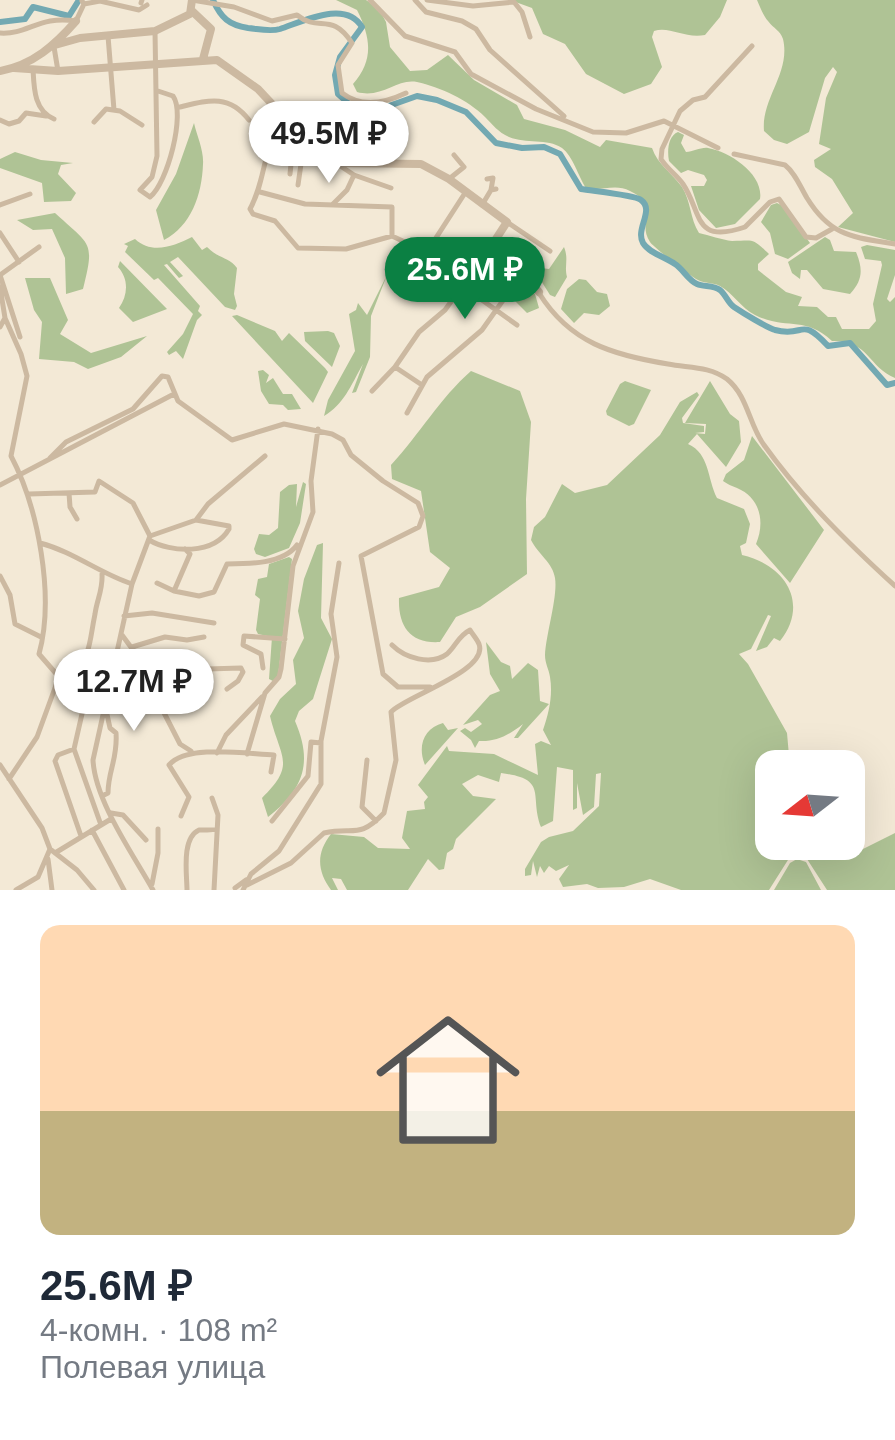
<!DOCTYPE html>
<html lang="ru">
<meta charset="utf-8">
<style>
:root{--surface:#fff;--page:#f2f2f3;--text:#1f2937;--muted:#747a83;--line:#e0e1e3;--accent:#0b8043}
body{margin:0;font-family:Arial,sans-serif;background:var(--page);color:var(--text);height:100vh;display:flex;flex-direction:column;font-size:38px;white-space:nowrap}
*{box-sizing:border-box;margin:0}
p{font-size:32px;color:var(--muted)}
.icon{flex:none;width:55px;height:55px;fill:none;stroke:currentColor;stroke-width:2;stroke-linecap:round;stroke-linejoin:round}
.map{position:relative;height:890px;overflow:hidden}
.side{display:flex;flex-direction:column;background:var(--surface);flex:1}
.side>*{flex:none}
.needle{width:65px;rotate:253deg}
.fabs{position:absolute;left:755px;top:750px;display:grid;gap:20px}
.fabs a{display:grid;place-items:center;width:110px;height:110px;border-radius:20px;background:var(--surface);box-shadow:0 10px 40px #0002;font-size:50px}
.price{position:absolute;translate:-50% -85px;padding:0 22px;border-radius:35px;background:#fff;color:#222;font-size:32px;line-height:65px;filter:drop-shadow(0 2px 5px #0008)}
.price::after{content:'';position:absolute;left:50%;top:60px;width:30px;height:22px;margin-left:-15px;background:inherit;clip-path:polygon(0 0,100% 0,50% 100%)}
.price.current{background:var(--accent);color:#fff}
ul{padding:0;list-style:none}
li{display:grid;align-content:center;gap:20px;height:530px;padding:0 40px}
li+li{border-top:2px solid var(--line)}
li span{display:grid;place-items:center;height:310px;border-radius:20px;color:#555}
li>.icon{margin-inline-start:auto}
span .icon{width:180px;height:180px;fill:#fffc;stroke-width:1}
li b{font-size:42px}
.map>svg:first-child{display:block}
.green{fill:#afc395}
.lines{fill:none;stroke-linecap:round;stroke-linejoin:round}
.river{stroke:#73a9b2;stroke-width:6}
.minor{stroke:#ccb9a1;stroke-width:5}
.tertiary{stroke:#ccb9a1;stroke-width:8}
</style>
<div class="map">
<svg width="895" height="890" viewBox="0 0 895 890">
<rect width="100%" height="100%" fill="#f3e9d6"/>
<!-- green -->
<path class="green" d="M336,0h30l13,9 7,13 4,25 20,24 17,-1 21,-15 26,25 43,25 7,14 41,11 35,17 6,-7 46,8c6,17 19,24 30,39 9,14 8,32 17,46 10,2 23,7 33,8 22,0 19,-4 37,13l-11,10v6l28,22 16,5 -4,9 19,1 11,10h8l6,12h27l7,-8 -3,-17 9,-39 -1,-4 -16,-2 -4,-12 6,-2 28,5v25l-8,24 3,3 5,-5v81c-27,-11 -26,-38 -63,-37 -28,-26 -45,-10 -77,-26 -14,-7 -22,-22 -35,-29 -7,-4 -15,-2 -22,-6 -5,-2 -46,-34 -48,-38 -14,-21 12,-36 -20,-51 -15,-8 -30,1 -44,-3 -8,-12 -13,-32 -24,-40 -15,-10 -36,-4 -53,-11 -11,-5 -16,-12 -24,-20 -17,-17 -45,-30 -68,-35 -20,-4 -35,17 -60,10l-4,-8c21,-24 18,-46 4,-74z
M510,0h217l-7,17 -15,18c-20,4 -35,-9 -51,-4l-2,6 10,30 -11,17 -27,10 -38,-20 -21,-30 -22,-10 -11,-26z
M757,0h138v242l-57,-15 15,-14 -21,-34 -17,-12 -1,-7 17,-11 -12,-5 7,-46 11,-26 -4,-5 -8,11 -16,54 -22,12 -13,-4 -10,-9c-3,-33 27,-58 19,-92 -3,-9 -9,-10 -15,-18 -5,-6 -8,-14 -11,-21z
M194,123c3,13 10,28 9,41 -1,31 -12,62 -39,76l-8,-30 20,-36z
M678,132l6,3 -3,8 5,9c7,0 15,-5 22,-4 23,4 56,27 52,51l-25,25 -19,4 -17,-18 -8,-24h13l3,-6 -3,-5 -16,-5 -7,3 -12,-12c-2,-10 -1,-25 9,-29z
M15,152l26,8 32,3 -12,2 -3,9 18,19 -5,8 -27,1 -2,-19 -42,-15v-9z
M777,203l6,3 27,37 -22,16 -13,-5 -5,-21 -9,-11 10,-17z
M55,213c36,33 40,28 28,76l-17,5 -1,-36 -13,-29 -19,1 -16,-10z
M192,237l10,13 5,-3c12,12 22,10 30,21l-3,26 3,12 -2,4 -10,-3 -47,-50 -8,5 13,14 -4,2 -12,-14 -3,1 36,41 -2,5 4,4 -5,5 -14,39 -7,-8 -7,4 -2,-3 16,-18 10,-20 -35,-36 -4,2 -29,-28 3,-6 -4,-2 11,-5c17,16 39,7 57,-2z
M825,237l5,3 4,11 22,1c7,17 7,28 -6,42l-27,-5 -16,-19h-6l-1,9 -8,-6 -4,-11z
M564,247c5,12 0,19 3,30l-12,20 -5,-2 -12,-19 3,-8 8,1z
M120,261l47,48 -34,13 -14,-14c9,-13 10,-29 -1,-41z
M387,275l-16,41 -1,41 -14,35 -4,1 11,-29c-13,23 -19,40 -39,52l4,-16 27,-49 -6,-37 7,-4 2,-7 9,12z
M50,278l18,42 -8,14 31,19 56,-17 -26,21 -33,12 -14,-7 -35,-3 3,-37 -8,-12 -9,-32z
M579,279l7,1 11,12 10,2 3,12 -11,9 -15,-2 -10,10 -13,-14 6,-20z
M521,282l14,12 4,14 -12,5 -17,-17z
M237,315l38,16 7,10 7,-8 36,35 3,4 -15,31 -81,-87z
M328,331l6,2 6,13 -8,21 -27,-26 -1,-9z
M263,370l6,5 -3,8 7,-5 10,16h9l9,15 -13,1 -5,-5 -14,-1 -8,-13 -3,-20z
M471,371l49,20 11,31 -5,77 1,75 -47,33 -24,10 -16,25c-30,2 -42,-16 -41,-44l40,-11 11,-19 -20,-16 -9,-61 -29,-12 -1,-14c28,-30 49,-67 80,-94z
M625,381l26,9 -17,34 -5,2 -22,-11 -1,-4 14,-27z
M710,381l20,33 9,7 2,21 -15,25 -29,-33 -9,10c22,10 19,34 29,54l27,11 6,15 -4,19 -6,3 2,9c43,10 68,48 38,86l-6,-3 -7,9 -11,4 15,-35 -3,-1 -17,34 -12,5 9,10 39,69 3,34 -18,1v74l23,1 -2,9 -24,38h-88l-31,-11 -26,8 -26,1 -11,-4 -24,3 -4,-8 10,-14 -13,6 -7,-5 -5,7 -4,-7 -3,11 -4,-16 -2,14 -6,1v-7l16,-27 8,-5 24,-6 26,-25 2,-33 -5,1 -2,33 -11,8 -6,-32v25l-4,2v-40l-16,-3 -4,54 -12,6c-12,-32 8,-48 -40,-54l-2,9 -21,-7 -16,9 11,12 23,3 -40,40 -3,10 -6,4 -3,16 -5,1 -11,-11 -20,31h-61l-6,-11 -9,-1 6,12h-7c-14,-19 -15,-37 0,-56l33,3 14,11 32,1 -8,-11 5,-27 18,-2 -1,-7 4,-5 -10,-12 29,-39 2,5 45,3 44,21 -3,-31 6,-3 10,4 -8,-15c6,-17 10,-35 7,-53 -1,-8 -5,-13 -5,-22 1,-21 13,-59 10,-77 -2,-15 -17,-24 -24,-38l3,-13 11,-10 17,-33 13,9 32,-8 53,-50 20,-33 17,-10 2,3 -17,23 1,5 21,3v6l-9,1 10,1 1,-10 -21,-1z
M752,436l72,94 -34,53 -34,-39c9,-21 5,-46 -19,-56 -5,-2 -10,-4 -14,-7l3,-7 18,-14z
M303,482l3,2 -6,39 -11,25 -24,9 -9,-3 -2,-5 5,-15 10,1 9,-7 2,-36 9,-7 8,-1 -1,23z
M323,543l-2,75 11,21 -19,60 -14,12 -4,10c18,42 9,68 -27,96l-6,-19c35,-34 18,-40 8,-82l10,-17 16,-15 -3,-24 11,-22 -6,-27 6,-32 13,-34z
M289,557l3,2 -14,117 -5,5 -4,-2 3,-42 -14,-3 -2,-4 4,-31 -5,-4 3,-16 9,-2 2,-13z
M486,642l15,20 9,4 2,13 16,-16 10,7 2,31 9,3 -31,34h-4l9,-14c-14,11 -27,18 -44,17l-4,7 -4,-8 -11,-9 5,-3 6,4 11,-8 -4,-4 -15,5 27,-30 10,-4 -10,-17z
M443,723l5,7 10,-2 -33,37c-8,-19 -1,-37 18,-42z
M895,833v57h-68l-20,-31 -7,-5 10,-11 38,-1v-2l9,12z
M797,859l9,3 15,28h-47l16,-27z"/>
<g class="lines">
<!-- river -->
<path class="river" d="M213,0c8,18 16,25 35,28 11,1 22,4 32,1 26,-9 66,-29 82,-2l-22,30 -5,18 3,19 17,15 14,4 48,-17 20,4 29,12 30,31 26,5 22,-1 16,7 21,35c11,2 54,6 60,11 14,10 -6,29 2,43 6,10 22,14 32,21 8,5 13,16 22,20 7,3 16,1 23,6 6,5 8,13 14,17 9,6 32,20 41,23 31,8 24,-15 53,16l22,-3 37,42 8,-2
M0,22l25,-3 8,-12 36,9 10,-16"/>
<!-- minor -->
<path class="minor" d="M192,0l42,7 38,14 25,-6c22,18 34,-4 55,28l-14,22 4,28c19,15 43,10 64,0
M370,0l35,36 50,16 16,22 65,35 57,23 33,1 38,-12 54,27
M415,0l11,12 36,9 14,8 14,21 74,66
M427,0l46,6 41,-4 8,10 8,25
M141,3l1,-3
M84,4l16,-3 39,9 8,-5
M155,31l2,125 -5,21 -12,13 10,7c17,-13 36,-83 23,-101l-15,-5
M0,33c28,2 39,-18 76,-12l8,-17 -2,-3
M108,36l6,74
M752,46l-47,51 -12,3 -13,11 -18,38 -1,10c6,10 15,15 22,25 19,28 10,61 62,43l25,-25 9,-3 27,38 10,1 16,-9
M54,47l4,24
M33,69c1,19 1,42 21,50
M180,107c29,-7 49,-13 69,13
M0,120l9,4 10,-3 7,-8 20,3
M94,122l12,-13 14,2 22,14
M282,133l-9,3c-10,25 -10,49 -23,73l3,5 22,7 23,27 48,1 46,-13 15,7 16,15 94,67
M734,154l51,11c10,8 15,21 22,33 24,39 46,39 88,46
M339,165l15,10 37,13
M290,174l3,-30
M449,179l15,-12 -10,-12
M487,179l6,-1 -2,12
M298,185l5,-35
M260,192l45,12 87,3v29
M333,204l14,-14 7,-15
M0,205l30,-11
M482,205l9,-15 5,-1
M507,222l43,29
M0,233l19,29
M423,258l42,-65
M0,275l20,62
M0,275l39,-28
M0,287l5,31 16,36 6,22 -16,80c27,51 44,140 28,198l20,23 -22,60 -28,42
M539,293c31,50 74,62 129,71 21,4 41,2 59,15 21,17 22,46 37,66 37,52 84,98 131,141
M0,327l5,-9
M395,367l27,18
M372,391l23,-24 24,-35 26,-22 49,-68
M407,413l20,-36 55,-47 34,-48 3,-3 8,5
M50,458l16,-16 67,-33 29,-33 6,1 10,24 54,39 52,-16 48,10 11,6 8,15 32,26 35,22 5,13 -4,11 -58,29 22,118 15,13h32
M0,485l174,-91
M69,493l1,14 7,12
M29,494l66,-2 4,-11 34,22 17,33
M196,520l12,-16 57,-48
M150,536l-18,48 -39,176c2,41 40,94 60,130
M149,540c22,13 65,15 80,-11v-3l-33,-6 -46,16
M40,543c34,9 59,30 92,41
M185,549l5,5 -16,37 25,5 15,-4 13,-28c22,0 56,0 70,-19
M0,576l10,19 5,29 26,13
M157,583l17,8
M124,616l28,-3 62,10
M122,635l14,19 5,37
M132,647l33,-10 22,3 17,-3
M136,654l71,15 34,-1 2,4 -5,9 -11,8
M160,661l-1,42 21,41 11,7
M263,668l-2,-14 -18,-9 1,-9 41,3
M75,675c17,-26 14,-32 20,-61 2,-15 8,-24 7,-40
M59,677l16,-2 31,35 4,18 6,5c2,25 -8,38 -8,60l-4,2
M87,692l-13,57 27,76
M159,703l45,-2
M74,749l-16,6 -3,6 26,75
M217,753l9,-18 36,-38
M247,754l18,-61 14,-16 2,-8 12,-103 20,-54 -2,-31 7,-52
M367,760l-5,47 14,14
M0,765l42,63 8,21 27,21 17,20
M212,798l6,17 -4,75
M111,813l12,2 23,25
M181,816l8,-19 -20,-32c18,-21 78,-11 105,-10l-3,17
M272,821l36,-45 3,-34 10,1
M92,830l32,60
M55,853l56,-34
M48,859l4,31
M152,884l6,-31v-24
M247,885l44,-22 33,-30c30,-7 34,7 60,-20l12,-53 -5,-48c15,-16 98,-41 88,-68 -2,-5 -6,-9 -9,-14 -12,6 -14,16 -23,24 -16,12 -42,4 -55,-9
M235,888l11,-8
M16,890l22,-13 12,-28
M187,890c0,-15 -6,-52 12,-60 1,0 17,0 18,-1
M243,890l8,-16 28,-23 42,-67v-43l16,-84 -6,-43 8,-51"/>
<!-- tertiary -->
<path class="tertiary" d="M192,11l19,18 -8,30
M55,45l25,-7 75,-7 35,-17 2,-14
M14,68l44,3 159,-11 41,29 14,15 13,33 29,19 23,7 84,1 28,15 58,43 -13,20 45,50
M0,71c33,-6 55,-26 76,-50"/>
</g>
</svg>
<div class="fabs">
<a><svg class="needle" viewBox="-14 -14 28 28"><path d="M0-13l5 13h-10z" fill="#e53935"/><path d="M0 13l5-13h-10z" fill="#747a83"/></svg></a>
</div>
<b class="price" style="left:329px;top:186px">49.5M ₽</b>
<b class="price current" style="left:465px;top:322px">25.6M ₽</b>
<b class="price" style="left:134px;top:734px">12.7M ₽</b>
</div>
<section class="side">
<ul>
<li><span style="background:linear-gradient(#ffd9b3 60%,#c2b280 0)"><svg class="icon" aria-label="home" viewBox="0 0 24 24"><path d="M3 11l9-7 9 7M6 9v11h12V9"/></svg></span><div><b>25.6M ₽</b><p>4-комн. · 108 m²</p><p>Полевая улица</p></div></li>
</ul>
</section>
